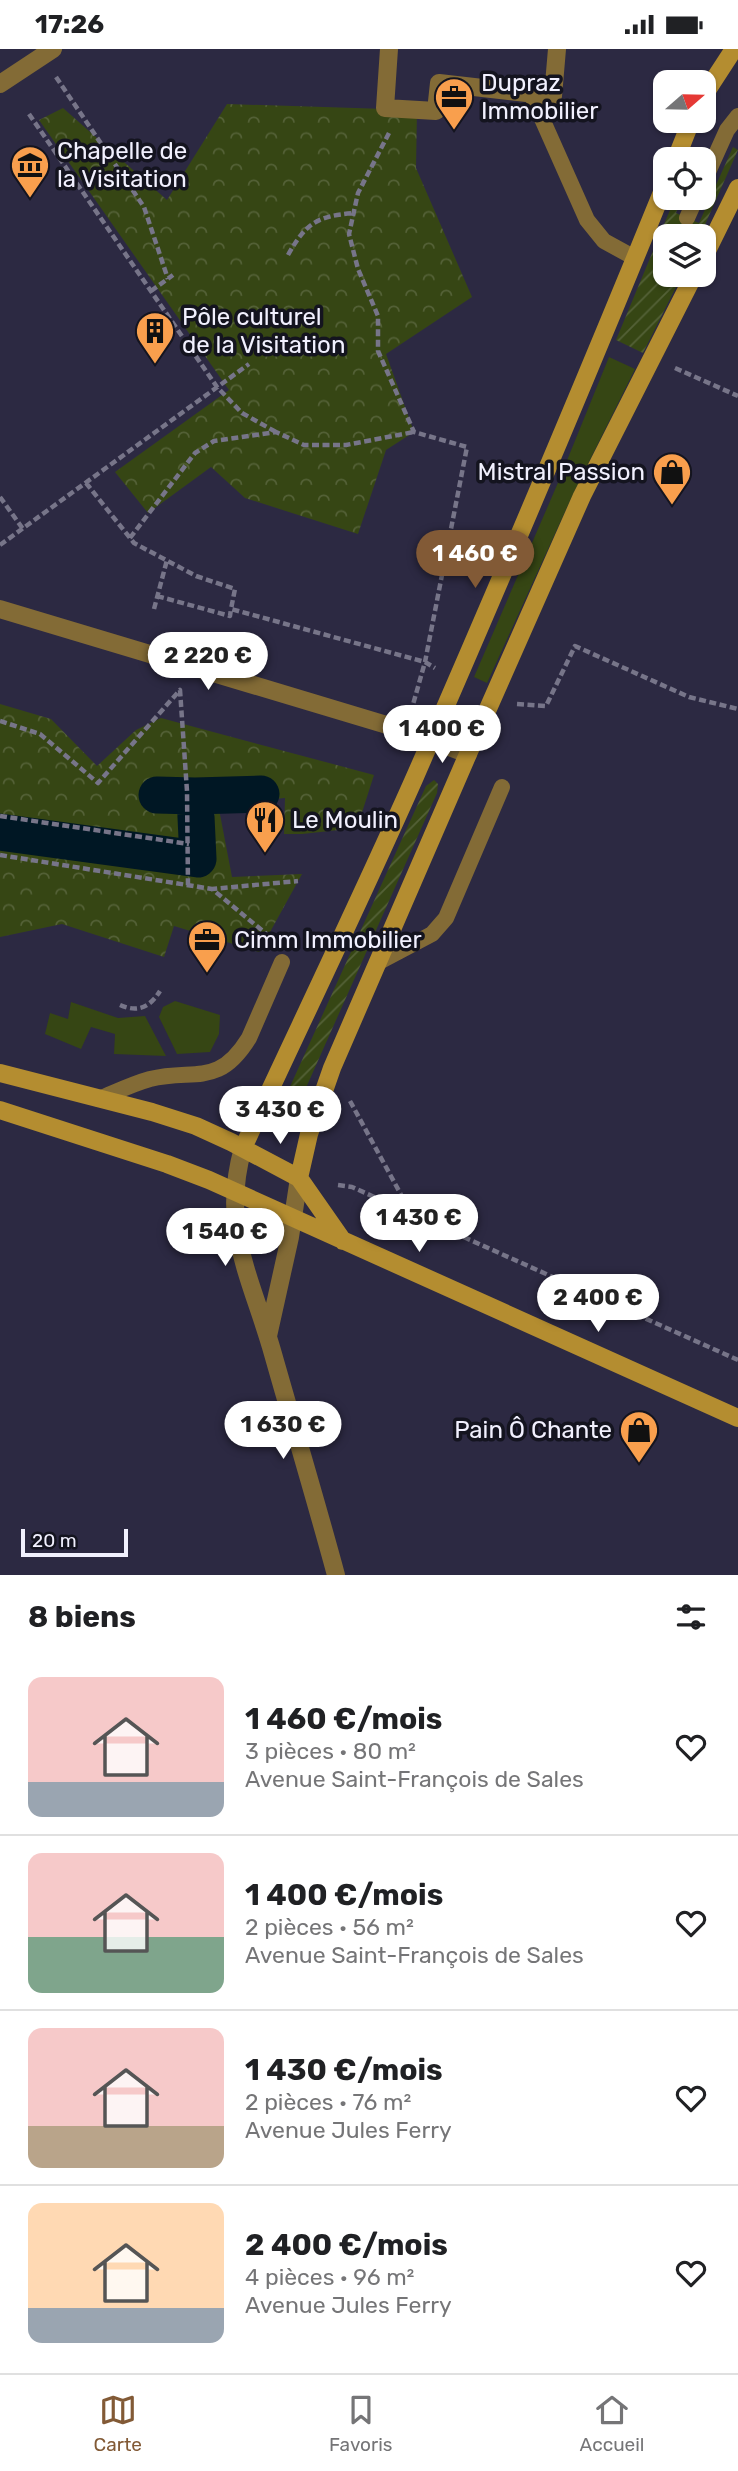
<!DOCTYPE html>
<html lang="fr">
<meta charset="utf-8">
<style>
:root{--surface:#fff;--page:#f2f2f2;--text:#202124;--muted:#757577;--line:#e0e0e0;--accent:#825a36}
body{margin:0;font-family:Rubik,sans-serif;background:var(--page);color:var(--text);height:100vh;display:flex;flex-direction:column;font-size:26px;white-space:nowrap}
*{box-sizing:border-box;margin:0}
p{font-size:23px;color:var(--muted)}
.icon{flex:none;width:38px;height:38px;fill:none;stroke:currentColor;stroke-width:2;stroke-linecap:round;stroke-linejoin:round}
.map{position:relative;height:1526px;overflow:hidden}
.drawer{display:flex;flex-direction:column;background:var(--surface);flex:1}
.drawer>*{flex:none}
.needle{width:46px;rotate:70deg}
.fabs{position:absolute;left:653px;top:21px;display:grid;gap:14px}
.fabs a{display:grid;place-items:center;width:63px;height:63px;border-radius:14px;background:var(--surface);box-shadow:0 2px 5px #0004;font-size:35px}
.scale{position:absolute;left:21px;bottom:18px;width:107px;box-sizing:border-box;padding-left:7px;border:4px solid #f1f0fe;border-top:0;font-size:19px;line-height:24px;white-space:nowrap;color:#f1f0fe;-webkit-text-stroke:5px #14141f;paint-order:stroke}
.price{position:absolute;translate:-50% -60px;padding:0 16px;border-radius:24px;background:#fff;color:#222;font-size:23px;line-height:46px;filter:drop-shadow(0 2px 4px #0008)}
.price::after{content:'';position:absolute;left:50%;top:42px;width:21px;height:16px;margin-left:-10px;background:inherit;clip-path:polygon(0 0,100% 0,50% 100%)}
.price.current{background:var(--accent);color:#fff}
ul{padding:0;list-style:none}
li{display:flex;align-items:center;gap:21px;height:175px;padding:0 28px}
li+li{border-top:2px solid var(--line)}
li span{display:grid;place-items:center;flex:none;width:196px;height:140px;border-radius:14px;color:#555}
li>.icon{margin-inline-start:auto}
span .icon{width:84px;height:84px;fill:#fffc;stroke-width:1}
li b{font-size:30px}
h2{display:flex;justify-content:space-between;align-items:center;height:84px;padding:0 28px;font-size:30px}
.status{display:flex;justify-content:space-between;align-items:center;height:49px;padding:0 35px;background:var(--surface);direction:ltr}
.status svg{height:19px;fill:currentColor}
.tabs{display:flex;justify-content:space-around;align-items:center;height:98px;border-top:2px solid var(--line);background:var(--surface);font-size:19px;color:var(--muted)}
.tabs a{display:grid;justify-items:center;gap:4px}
.tabs .current{color:var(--accent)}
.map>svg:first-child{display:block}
.grass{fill:#364614}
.park{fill:url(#park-crowns)}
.garden{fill:url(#garden-furrows)}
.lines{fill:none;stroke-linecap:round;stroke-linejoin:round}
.canal{stroke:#001724;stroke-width:37}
.path{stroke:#777589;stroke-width:4.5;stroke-dasharray:7 3.5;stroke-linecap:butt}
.lane{stroke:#836b36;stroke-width:16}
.street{stroke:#836b36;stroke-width:18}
.secondary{stroke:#b48d30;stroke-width:18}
.labels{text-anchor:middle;stroke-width:7;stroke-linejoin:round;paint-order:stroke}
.poi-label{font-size:24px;fill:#f1f0fe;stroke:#14141f;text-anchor:start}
</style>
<div class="status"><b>17:26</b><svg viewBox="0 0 49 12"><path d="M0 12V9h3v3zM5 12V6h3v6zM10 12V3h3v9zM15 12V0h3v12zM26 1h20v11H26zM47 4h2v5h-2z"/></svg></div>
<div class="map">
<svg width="738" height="1526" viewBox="0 0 738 1526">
<defs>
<pattern id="park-crowns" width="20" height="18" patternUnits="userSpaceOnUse" patternTransform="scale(1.75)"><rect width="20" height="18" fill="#364614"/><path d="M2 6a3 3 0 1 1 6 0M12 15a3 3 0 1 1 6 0" fill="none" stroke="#546137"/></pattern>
<pattern id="garden-furrows" width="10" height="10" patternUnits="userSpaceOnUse" patternTransform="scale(1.75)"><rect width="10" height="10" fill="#364614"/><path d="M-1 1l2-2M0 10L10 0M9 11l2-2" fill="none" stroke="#546137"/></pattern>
</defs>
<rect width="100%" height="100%" fill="#2c2942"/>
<!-- grass -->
<path class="grass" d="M609,308l26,12 -61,123 -87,191 -13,-6 83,-192z
M175,952l45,14 -1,19 -9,18 -33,2 -18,-37 4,-10z
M71,953l47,16 27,-2 21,40 -52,-2 1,-20 -24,-7 -10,22 -36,-15 5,-21 18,6z"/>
<!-- park -->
<path class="park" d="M227,55l190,6 -1,58 56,129 -86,57 28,78 -28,18 -28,84 -113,-36 -34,-31 -63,46 -33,-41 114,-82 -190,-270 24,-12 104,92z
M0,655l51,15 46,47 39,-36 25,-12 213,57 -17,53 -55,6h-18l1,-36 -67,6 14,73 70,-3 -43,78 -85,-26 -10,31 -102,-33 -62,13z"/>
<!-- garden -->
<path class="garden" d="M733,98l5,3 -38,86h-35v39h17l-39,78 -27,-13 59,-142h7l-6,15 23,10z
M434,731l4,4 -1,9 -144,324 -14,-6 147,-325z"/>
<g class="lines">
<!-- canal -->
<path class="canal" d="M157,746l38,1
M0,783l198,27 -3,-63 66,-2"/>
<!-- path -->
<path class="path" d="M56,28l88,130 24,72
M29,65l188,273 25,26 34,19
M389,84l-31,60 -9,41 9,35 20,47v35l36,81 53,15 -42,215 -13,46
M288,206c18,-32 29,-39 66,-42
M151,242l22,-16
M675,319l63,28
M86,434l48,60 62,33 39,13 -4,20 194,53 10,6
M0,448l23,32
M130,489l65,-85 19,-12 62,-9 28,13h42l68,-13
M0,496l249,-181
M157,547l73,20 1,-7
M154,560l13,-49
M517,655l29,2 29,-60 114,51 49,12
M0,672l40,13 58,49 82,-93 7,101 1,95
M0,767l189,28
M0,806l212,34
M270,888l-58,-48 86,-8
M120,956c18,8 30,2 40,-14
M350,1052l61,112
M338,1136l14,2 386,173"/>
<!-- lane -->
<path class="lane" d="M531,45l56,126 17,21 31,17
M704,132l23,-51 11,-14
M687,169l9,-20
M379,913l53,-28 14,-16 56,-131
M99,1050c17,-7 33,-15 51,-20 45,-11 68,9 99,-41l33,-76"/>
<!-- street -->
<path class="street" d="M389,0l-4,59 51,3 3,-28 114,13 4,-47
M0,35l53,-35
M0,560l410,123 58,22
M243,1099c-23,81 9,131 30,206 21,74 43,147 63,221
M268,1287l22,-99 9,-59"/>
<!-- secondary -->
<path class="secondary" d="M704,46l30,-46
M676,110l15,-38
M704,208l34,-69
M0,1024l152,39 44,14 35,16 68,36 44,63
M0,1061l167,54 42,16 529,238
M243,1099c57,-123 116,-245 171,-369 86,-197 170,-395 251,-594
M299,1129l10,-44 23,-66 136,-314 114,-258 112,-221"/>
</g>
<!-- icons -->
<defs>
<g id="office-pin" transform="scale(2.0125)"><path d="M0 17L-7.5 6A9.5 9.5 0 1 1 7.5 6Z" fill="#f99f4d" stroke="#14141f"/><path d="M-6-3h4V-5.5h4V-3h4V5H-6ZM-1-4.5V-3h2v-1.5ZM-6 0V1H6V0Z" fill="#111"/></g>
<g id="museum-pin" transform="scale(2.0125)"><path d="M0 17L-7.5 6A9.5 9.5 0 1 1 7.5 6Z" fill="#f99f4d" stroke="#14141f"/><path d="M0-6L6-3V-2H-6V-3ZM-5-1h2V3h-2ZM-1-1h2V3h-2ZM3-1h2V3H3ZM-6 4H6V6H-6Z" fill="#111"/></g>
<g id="building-pin" transform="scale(2.0125)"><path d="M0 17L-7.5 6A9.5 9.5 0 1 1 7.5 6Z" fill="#f99f4d" stroke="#14141f"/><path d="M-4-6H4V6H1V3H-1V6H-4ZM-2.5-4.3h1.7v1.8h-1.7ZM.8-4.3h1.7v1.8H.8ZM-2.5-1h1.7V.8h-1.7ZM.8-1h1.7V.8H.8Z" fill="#111"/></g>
<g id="shop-pin" transform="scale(2.0125)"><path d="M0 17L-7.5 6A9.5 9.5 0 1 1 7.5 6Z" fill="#f99f4d" stroke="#14141f"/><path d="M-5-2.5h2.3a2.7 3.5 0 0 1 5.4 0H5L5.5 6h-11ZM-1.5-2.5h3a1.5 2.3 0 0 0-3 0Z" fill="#111"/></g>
<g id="restaurant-pin" transform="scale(2.0125)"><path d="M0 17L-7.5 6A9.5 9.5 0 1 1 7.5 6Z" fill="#f99f4d" stroke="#14141f"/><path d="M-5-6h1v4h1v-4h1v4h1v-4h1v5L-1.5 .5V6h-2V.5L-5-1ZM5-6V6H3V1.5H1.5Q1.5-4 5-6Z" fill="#111"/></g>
</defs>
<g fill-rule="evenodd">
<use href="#office-pin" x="454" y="48"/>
<use href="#museum-pin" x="30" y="116"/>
<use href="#building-pin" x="155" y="282"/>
<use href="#shop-pin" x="672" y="423"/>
<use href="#restaurant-pin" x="265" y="771"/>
<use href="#office-pin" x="207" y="891"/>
<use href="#shop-pin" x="639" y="1381"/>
</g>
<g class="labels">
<!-- poi labels -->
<g class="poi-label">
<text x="481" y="42">Dupraz<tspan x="481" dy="28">Immobilier</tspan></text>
<text x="57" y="110">Chapelle de<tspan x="57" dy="28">la Visitation</tspan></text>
<text x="182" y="276">Pôle culturel<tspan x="182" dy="28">de la Visitation</tspan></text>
<text x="645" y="431" text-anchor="end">Mistral Passion</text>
<text x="292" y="779">Le Moulin</text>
<text x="234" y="899">Cimm Immobilier</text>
<text x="612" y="1389" text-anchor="end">Pain Ô Chante</text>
</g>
</g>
</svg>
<div class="fabs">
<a><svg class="needle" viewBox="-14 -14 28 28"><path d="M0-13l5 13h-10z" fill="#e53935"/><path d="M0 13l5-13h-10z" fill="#757577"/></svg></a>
<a><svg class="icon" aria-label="locate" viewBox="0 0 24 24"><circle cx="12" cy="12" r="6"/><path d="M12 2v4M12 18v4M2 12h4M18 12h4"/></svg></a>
<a><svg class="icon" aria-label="layers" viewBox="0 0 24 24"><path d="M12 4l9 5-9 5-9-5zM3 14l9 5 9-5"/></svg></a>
</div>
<div class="scale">20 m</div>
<b class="price current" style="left:475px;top:541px">1 460 €</b>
<b class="price" style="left:208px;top:643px">2 220 €</b>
<b class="price" style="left:442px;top:716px">1 400 €</b>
<b class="price" style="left:280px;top:1097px">3 430 €</b>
<b class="price" style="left:419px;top:1205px">1 430 €</b>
<b class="price" style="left:225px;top:1219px">1 540 €</b>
<b class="price" style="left:598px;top:1285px">2 400 €</b>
<b class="price" style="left:283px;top:1412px">1 630 €</b>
</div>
<section class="drawer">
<h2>8 biens<svg class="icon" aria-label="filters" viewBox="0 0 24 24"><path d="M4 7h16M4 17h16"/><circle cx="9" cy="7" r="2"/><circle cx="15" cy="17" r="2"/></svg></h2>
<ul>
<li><span style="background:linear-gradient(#f6c9c9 75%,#9aa5b1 0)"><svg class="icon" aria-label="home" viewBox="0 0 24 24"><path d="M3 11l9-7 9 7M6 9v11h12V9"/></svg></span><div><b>1 460 €/mois</b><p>3 pièces · 80 m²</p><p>Avenue Saint-François de Sales</p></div><svg class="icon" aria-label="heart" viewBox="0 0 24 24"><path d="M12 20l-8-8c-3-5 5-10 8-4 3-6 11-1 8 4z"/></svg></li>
<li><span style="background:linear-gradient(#f6c9c9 60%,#7fa58c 0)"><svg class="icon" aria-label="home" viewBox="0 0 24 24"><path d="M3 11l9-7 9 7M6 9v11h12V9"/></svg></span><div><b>1 400 €/mois</b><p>2 pièces · 56 m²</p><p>Avenue Saint-François de Sales</p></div><svg class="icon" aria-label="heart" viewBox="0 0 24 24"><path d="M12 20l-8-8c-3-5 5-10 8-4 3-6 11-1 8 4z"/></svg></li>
<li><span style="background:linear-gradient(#f6c9c9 70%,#b9a48a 0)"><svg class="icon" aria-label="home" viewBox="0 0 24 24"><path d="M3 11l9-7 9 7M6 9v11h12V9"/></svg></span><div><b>1 430 €/mois</b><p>2 pièces · 76 m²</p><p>Avenue Jules Ferry</p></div><svg class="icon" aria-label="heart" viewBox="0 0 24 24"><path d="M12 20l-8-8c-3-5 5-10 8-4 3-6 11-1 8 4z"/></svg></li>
<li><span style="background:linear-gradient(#ffd9b3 75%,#9aa5b1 0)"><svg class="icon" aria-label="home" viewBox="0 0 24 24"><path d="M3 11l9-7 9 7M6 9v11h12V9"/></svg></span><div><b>2 400 €/mois</b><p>4 pièces · 96 m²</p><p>Avenue Jules Ferry</p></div><svg class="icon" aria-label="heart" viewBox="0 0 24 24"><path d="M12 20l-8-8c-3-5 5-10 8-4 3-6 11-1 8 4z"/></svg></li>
</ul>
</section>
<nav class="tabs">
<a class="current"><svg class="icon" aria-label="map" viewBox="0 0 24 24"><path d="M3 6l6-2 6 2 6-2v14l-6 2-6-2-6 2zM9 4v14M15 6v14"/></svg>Carte</a>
<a><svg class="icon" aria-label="saved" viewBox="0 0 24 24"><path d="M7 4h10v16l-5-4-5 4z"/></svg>Favoris</a>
<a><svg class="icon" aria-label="home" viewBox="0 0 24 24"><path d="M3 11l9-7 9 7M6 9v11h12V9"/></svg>Accueil</a>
</nav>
